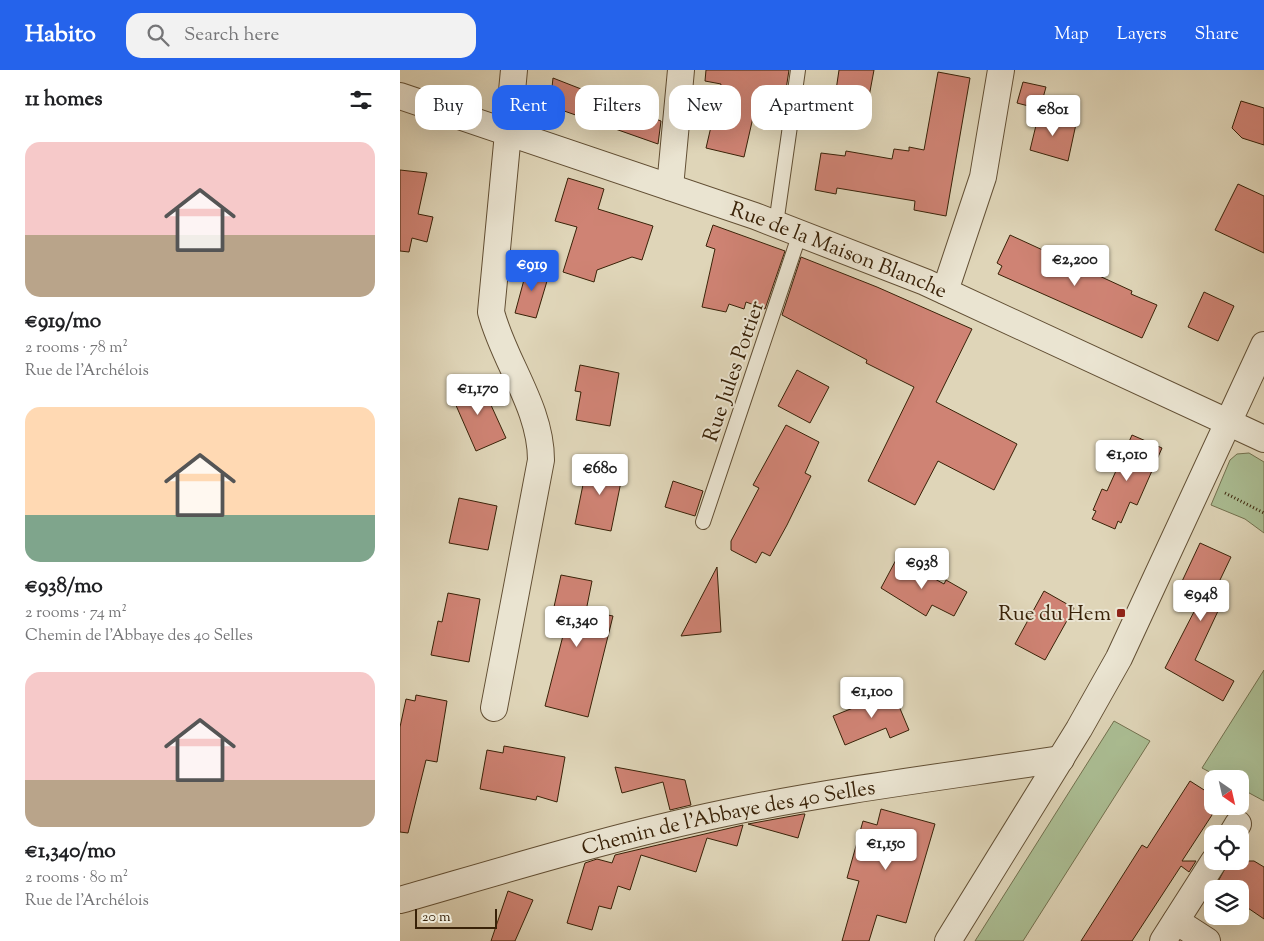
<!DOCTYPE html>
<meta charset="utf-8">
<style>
:root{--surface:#fff;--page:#f2f2f2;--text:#202124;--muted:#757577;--accent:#2563eb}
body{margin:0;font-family:"Sorts Mill Goudy",serif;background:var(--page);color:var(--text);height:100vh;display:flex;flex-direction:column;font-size:19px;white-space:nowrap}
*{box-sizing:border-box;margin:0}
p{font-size:16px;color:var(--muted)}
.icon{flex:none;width:28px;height:28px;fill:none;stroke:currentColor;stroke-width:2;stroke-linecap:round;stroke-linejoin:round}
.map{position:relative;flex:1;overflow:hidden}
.details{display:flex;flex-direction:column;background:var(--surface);width:400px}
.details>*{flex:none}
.hud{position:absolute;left:15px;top:15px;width:475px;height:45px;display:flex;gap:10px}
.needle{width:32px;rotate:146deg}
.fabs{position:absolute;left:804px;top:700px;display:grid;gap:10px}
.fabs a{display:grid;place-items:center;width:45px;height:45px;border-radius:10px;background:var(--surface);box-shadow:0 5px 20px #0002;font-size:25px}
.scale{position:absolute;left:15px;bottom:12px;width:82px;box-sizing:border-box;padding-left:5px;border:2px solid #392208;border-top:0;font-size:14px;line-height:18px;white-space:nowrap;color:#392208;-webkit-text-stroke:4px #eae4d1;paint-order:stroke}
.price{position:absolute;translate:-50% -42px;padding:0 11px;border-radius:5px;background:#fff;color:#222;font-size:16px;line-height:32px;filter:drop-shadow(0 1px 2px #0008)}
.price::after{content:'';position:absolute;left:50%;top:30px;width:15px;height:11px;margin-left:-8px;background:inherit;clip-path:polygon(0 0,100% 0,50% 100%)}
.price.current{background:var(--accent);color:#fff}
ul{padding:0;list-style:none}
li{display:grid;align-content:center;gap:10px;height:265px;padding:0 25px}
li span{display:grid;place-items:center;height:155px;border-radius:15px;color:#555}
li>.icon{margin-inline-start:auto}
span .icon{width:90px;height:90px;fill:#fffc;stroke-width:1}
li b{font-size:21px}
h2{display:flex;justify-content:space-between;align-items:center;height:60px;padding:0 25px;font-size:21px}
.chip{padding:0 18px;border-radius:15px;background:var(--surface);box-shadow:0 5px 20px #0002;font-size:18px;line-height:45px}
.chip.current{background:var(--accent);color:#fff}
header{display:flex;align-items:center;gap:30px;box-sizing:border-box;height:70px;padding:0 25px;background:var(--accent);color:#fff}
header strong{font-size:24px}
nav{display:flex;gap:28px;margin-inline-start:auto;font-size:18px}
.search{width:350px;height:45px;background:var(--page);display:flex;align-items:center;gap:12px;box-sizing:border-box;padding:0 18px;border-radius:15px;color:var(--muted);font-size:19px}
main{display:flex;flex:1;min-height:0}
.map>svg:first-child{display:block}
.green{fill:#abbe94;stroke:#72704e}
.building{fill:#cf8374;stroke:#392208}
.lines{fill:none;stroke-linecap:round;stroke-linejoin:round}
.lane-casing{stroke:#624f34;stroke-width:16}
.street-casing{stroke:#624f34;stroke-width:28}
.path{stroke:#392208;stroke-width:3;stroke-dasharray:1 2.5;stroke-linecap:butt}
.lane{stroke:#eae4d1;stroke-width:14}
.street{stroke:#eae4d1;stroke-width:26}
.poi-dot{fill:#8f2418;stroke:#eae4d1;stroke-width:2}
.labels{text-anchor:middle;stroke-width:4;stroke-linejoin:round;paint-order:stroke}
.street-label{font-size:21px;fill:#392208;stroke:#eae4d1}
.poi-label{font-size:21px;fill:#392208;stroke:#eae4d1;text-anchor:end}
</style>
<header>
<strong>Habito</strong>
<div class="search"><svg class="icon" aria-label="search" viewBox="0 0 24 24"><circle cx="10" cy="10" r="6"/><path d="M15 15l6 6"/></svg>Search here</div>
<nav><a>Map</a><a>Layers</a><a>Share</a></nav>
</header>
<main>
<section class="details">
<h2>11 homes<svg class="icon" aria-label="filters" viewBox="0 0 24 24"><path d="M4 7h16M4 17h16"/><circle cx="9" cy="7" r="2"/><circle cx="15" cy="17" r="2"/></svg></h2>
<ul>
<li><span style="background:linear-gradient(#f6c9c9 60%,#b9a48a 0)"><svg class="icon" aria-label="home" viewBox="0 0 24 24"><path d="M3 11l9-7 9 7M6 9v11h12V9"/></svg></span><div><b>€919/mo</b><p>2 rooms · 78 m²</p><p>Rue de l'Archélois</p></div></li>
<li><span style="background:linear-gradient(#ffd9b3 70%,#7fa58c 0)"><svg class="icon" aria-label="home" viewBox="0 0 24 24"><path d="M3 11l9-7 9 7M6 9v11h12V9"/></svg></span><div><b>€938/mo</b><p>2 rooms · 74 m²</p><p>Chemin de l'Abbaye des 40 Selles</p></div></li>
<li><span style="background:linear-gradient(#f6c9c9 70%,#b9a48a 0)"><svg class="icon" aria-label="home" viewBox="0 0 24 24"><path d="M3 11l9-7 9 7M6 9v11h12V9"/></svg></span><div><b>€1,340/mo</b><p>2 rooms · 80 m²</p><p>Rue de l'Archélois</p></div></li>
</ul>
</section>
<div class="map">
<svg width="864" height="871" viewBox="0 0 864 871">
<rect width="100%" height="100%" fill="#dfd5b8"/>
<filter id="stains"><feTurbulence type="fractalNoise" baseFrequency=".004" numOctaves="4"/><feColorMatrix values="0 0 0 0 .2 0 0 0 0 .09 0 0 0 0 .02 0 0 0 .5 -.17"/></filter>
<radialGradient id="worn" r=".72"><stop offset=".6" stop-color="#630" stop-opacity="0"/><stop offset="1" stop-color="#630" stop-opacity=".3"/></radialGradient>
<!-- green -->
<path class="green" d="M849,383l15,9v71l-19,-14 -34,-14 19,-45 7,-6z
M864,600v131l-24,-13v-9h-17l-21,-11z
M714,651l36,20 -127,200h-48z"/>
<!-- building -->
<path class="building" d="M306,0h83l-4,26 -26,-5 -15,66 -38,-9 15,-64 -16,-3z
M439,0h35l-6,32 -33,-5z
M538,2l32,6 -24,138 -32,-6 1,-9 -78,-13 -1,6 -21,-4 6,-37 24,3 1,-5 46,8 2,-10 15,2v-4l15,3z
M153,8l46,18v2l62,23 -3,23 -108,-38z
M623,12l23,5 -6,22 -23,-6z
M841,31l23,7v37l-22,-7 -10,-10z
M639,43l37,11 -8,37 -38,-11z
M0,100l27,3 -9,41 15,3 -6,25 -15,-4 -3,14 -9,-1z
M168,108l36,11 -6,20 55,17 -11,34 -10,-3 -35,13 -3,12 -31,-10 14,-45 -22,-6z
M838,114l26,12v57l-49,-23z
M313,155l72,26 -20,58 -19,-7 -2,7 -15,-5 -3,8 -24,-5 13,-58 -9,-3z
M610,165l122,56 -1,3 26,11 -15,33 -144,-64 4,-8 -5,-3z
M401,187l76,30 95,42 -36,73 81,42 -23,46 -56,-29 -23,44 -47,-24 46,-94 -48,-24 1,-3 -85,-45z
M128,195l22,6 -14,47 -21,-5z
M804,222l30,14 -16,35 -30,-14z
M180,295l39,8 -9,53 -34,-6 5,-28 -6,-1z
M397,300l32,17 -19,36 -32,-17z
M80,311l26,57 -30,13 -25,-57z
M386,355l33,17 -14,31 6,3 -24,49 -17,31 -8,-4 -6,11 -25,-13v-9l28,-53 -6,-3z
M732,365l30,13 -25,57 -7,-3 -9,21 -3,-2 -3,8 -23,-10 4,-8 -3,-1 9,-21 5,2z
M188,390l36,7 -13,64 -36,-7z
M273,411l30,10 -8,25 -30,-9z
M59,428l38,8 -9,44 -39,-7z
M800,473l31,14 -23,48 11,4 -24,51 39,21 -11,20 -58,-33 34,-66 8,3 -30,-13z
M497,488l47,26 2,-4 21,12 -13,24 -22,-11 -6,11 -45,-28z
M317,497l4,65 -40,4z
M161,505l31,6 -6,30 27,5 -25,101 -43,-11 22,-86 -15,-4z
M644,521l30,17 -29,52 -30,-16z
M48,523l32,6 -11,63 -38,-7 7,-34 4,1z
M493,622l16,38 -19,8 -4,-10 -41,17 -12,-29z
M16,625l31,6 -10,61 -11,-2 -18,73 -8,-1v-105l6,-28 9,2z
M104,676l61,11 -8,45 -20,-6 -1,4 -56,-11 7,-39 16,3z
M215,697l70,13 6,25 -21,5 -7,-28 -41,11z
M790,711l22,14v20l-30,46h14l-7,11 -8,-6 -49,75h-51l61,-96 5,3z
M481,739l54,15 -29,99 -29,-8 -8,26h-27l17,-60 -12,-3 16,-57 14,4z
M403,744h2l-7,24 -50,-14z
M343,755l-6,21 -30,-8 -11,34 -55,-17 -11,35 -12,-4 -7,23 -12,-3 -7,24 -25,-7 18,-60 12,-4 15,4 3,-8z
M829,791h25l10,6v52l-19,-13 -3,5 -2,-2v-20h-26z
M108,821l25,9 -18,41h-24z"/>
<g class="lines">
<!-- lane casing -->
<g class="lane-casing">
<path id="lane" d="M376,154l22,-154
M303,452l97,-289"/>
</g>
<!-- street casing -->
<g class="street-casing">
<g id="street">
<path id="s1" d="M0,26l355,120 170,66 339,157"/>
<path d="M270,117l11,-117"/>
<path d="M545,221l38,-114 18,-107"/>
<path d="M94,638l47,-248c0,-53 -37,-98 -50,-148l23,-242"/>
<path d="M832,764l6,-10"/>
<path id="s2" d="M0,830c108,-31 215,-64 325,-87 111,-23 224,-37 336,-54"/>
<path d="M776,851l31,20"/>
<path d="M548,871l131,-212 40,-71 145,-313"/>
<path d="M763,871l51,-80"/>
</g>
</g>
<!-- path -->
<path class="path" d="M825,423l39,20"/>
<!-- lane -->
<use href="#lane" class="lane"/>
<!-- street -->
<use href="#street" class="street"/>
</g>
<!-- markers -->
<rect class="poi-dot" x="716" y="538" width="10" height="10" rx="2.5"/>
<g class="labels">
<!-- street labels -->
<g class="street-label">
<text dy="7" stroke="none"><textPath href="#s1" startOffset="465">Rue de la Maison Blanche</textPath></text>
<text transform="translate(333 301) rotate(-71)" y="7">Rue Jules Pottier</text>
<text dy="7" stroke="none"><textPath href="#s2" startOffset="339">Chemin de l'Abbaye des 40 Selles</textPath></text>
</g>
<!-- poi labels -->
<g class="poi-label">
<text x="711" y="550">Rue du Hem</text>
</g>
</g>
<rect width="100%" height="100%" filter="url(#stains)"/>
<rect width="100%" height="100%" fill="url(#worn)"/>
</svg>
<div class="fabs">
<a><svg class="needle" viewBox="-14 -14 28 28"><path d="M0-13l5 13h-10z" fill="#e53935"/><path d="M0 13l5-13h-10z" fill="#757577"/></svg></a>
<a><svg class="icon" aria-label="locate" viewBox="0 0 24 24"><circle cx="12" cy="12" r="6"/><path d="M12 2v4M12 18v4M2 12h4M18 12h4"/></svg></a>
<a><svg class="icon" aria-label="layers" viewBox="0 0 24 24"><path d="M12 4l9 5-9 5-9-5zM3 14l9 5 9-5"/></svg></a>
</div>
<div class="scale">20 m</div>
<b class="price" style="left:653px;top:67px">€801</b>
<b class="price" style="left:675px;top:217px">€2,200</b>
<b class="price current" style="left:132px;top:222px">€919</b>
<b class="price" style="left:78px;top:346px">€1,170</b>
<b class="price" style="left:727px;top:412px">€1,010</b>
<b class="price" style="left:200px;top:426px">€680</b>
<b class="price" style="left:522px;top:520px">€938</b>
<b class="price" style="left:801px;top:552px">€948</b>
<b class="price" style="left:177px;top:578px">€1,340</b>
<b class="price" style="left:472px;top:649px">€1,100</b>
<b class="price" style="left:486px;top:801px">€1,150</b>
<div class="hud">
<a class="chip">Buy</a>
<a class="chip current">Rent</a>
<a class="chip">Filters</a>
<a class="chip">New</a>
<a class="chip">Apartment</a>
</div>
</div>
</main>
